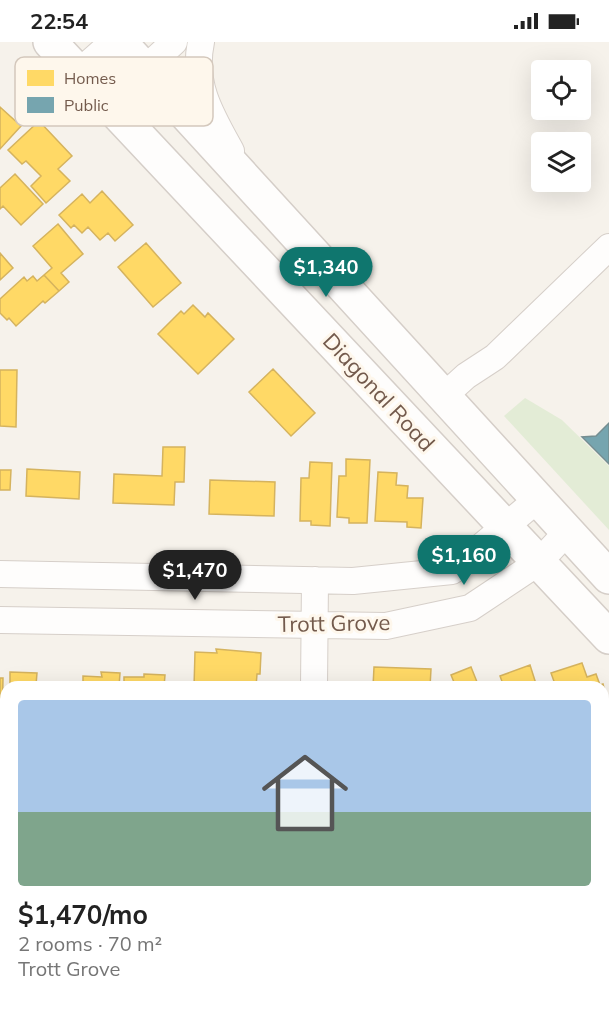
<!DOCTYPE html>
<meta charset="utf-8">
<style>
:root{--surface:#fff;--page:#f6f6f6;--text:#222;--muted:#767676;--line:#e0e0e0;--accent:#0f766e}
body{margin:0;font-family:Mulish,sans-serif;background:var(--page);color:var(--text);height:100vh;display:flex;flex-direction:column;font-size:22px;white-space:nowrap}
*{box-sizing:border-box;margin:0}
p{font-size:20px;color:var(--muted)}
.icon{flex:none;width:33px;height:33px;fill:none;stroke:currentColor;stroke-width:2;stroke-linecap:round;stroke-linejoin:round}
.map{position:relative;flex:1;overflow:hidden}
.sheet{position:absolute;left:0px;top:639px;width:609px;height:330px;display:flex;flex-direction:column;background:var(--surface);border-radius:18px 18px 0 0;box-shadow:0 6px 24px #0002}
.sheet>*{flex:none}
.buttons{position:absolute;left:531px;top:18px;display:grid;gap:12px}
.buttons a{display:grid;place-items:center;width:60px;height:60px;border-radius:6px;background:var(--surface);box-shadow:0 6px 24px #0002;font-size:30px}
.price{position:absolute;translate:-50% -51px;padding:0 14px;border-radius:21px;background:var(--accent);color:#fff;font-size:20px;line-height:39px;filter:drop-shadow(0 2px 3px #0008)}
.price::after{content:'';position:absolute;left:50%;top:36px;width:18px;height:14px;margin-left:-9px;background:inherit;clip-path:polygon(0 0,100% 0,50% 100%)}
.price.active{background:#222;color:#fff}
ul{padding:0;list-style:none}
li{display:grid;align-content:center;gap:12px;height:318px;padding:0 18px}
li+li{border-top:2px solid var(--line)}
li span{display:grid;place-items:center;height:186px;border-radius:6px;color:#555}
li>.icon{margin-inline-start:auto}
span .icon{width:108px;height:108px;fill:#fffc;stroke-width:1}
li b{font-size:26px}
.status{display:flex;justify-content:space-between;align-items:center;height:42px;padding:0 30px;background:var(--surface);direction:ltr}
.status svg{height:16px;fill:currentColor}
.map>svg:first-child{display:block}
.green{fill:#e3ecd6}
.homes{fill:#ffd966;stroke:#d5b35e;stroke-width:1.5}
.public{fill:#76a5af;stroke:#758e91;stroke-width:1.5}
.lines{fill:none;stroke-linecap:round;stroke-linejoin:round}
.street-casing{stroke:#d6cfc9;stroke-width:28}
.secondary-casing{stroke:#d5cec8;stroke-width:36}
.street{stroke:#fefdfc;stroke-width:26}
.secondary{stroke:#fefdfc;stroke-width:33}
.labels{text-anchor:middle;stroke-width:6;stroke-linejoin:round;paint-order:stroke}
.street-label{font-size:22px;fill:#735a4c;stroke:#fef7ec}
.key{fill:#fef7ec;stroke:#d4c8bc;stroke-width:1.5}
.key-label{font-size:16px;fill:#735a4c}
</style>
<div class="status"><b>22:54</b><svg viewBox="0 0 49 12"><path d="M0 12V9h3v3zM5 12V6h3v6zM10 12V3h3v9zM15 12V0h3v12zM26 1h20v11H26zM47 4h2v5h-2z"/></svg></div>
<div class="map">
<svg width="609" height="969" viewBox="0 0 609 969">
<rect width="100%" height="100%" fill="#f6f2eb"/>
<!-- green -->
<path class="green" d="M525,356l37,22 47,46v64l-105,-114z"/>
<!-- homes -->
<path class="homes" d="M0,65l21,19 -21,23z
M39,79l33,35 -14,13 12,12 -24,22 -15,-17 10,-10 -15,-15 -4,3 -14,-14z
M15,132l28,30 -22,21 -18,-19 -3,3v-21z
M102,149l31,34 -18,16 -7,-8 -8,7 -12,-13 -6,6 -8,-8 -3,3 -12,-13 23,-21 8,9z
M58,182l25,30 -22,19 8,9 -10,9 -15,-16 8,-7 -19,-22z
M146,201l35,40 -28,24 -35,-40z
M0,211l13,15 -13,12z
M44,233l15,16 -14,12 -2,-2 -27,25 -7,-8 -2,2 -7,-7v-14l24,-22 3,4 6,-5 4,5z
M193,263l12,12 3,-4 26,26 -36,35 -40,-40 23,-23 3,3z
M273,327l42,44 -24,23 -42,-44z
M0,328h17l-1,57 -16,-1z
M163,405h22l-1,35h-9l-1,23 -61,-2 1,-29 48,2z
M346,417l24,1 -3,63h-18v-5l-12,-1 2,-41h7z
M310,420l22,1 -2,63 -19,-1v-4h-11l1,-43h8z
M27,427l53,3 -1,27 -53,-3z
M0,428h11l-1,20h-10z
M378,430l19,1 -1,12 12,1 -1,12h16l-2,30 -14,-1v-5l-32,-1z
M210,438l65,2 -1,34 -65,-2z
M216,607l45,4 -1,21h-3l-1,13h-62l1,-35 22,1z
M582,621l5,14 9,-3 4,11 3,-1 6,23 -6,2v-22h-47l-5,-14z
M530,623l7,22h-33l-4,-11z
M374,625l57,2 -1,18h-57z
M471,625l8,20h-23l-5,-12z
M10,630l27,1 -1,12 31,2h-57z
M101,630l19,1 -1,14h-36v-11l19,1z
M144,632l21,1 -1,12h-40v-10h20z
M0,636h3l-1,53h-2z
M609,695v44l-6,-6v-32z
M609,788v31l-6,-6v-20z
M609,940v29h-38l6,-6h12l1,2 13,-2v-10l3,-3 -3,-4z
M209,963h16l-6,6h-4z
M392,963h33l-8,6h-20z
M550,963h27l-6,6h-15z"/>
<!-- public -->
<path class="public" d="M609,381v41l-27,-27 14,-1z"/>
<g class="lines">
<!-- street casing -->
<g class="street-casing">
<path id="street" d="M201,0c-9,42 10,73 30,109
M78,31l35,-31
M107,62l67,-62
M444,354l22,-20 29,-19 114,-110
M0,532l353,7 99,-10 86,-72
M0,578l386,6 84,-18 69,-46 28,-30
M314,645l1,-107
M312,969v-6"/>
</g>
<!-- secondary casing -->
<g class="secondary-casing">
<path id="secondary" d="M50,0l559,595
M120,0l489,535"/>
</g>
<!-- street -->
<use href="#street" class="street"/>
<!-- secondary -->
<use href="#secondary" class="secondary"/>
</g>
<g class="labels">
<!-- street labels -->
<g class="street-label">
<text transform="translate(379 350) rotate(47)" y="8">Diagonal Road</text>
<text transform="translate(334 581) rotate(-1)" y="8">Trott Grove</text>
</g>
</g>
<!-- legend -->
<rect x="15" y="15" width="198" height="69" rx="9" class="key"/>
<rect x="27" y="28" width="27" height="16" fill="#ffd966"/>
<rect x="27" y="55" width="27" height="16" fill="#76a5af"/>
<g class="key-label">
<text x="64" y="42">Homes</text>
<text x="64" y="69">Public</text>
</g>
</svg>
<div class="buttons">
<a><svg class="icon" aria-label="locate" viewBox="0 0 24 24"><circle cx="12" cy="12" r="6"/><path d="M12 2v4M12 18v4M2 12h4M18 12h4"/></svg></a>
<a><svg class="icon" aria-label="layers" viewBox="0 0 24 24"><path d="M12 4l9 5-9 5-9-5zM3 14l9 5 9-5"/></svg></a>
</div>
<b class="price" style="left:326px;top:256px">$1,340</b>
<b class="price" style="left:464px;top:544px">$1,160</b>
<b class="price active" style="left:195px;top:559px">$1,470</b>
<section class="sheet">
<ul>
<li><span style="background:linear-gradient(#a9c7e8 60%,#7fa58c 0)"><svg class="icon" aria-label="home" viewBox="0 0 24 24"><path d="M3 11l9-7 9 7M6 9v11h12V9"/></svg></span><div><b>$1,470/mo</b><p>2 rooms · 70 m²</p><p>Trott Grove</p></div></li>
</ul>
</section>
</div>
